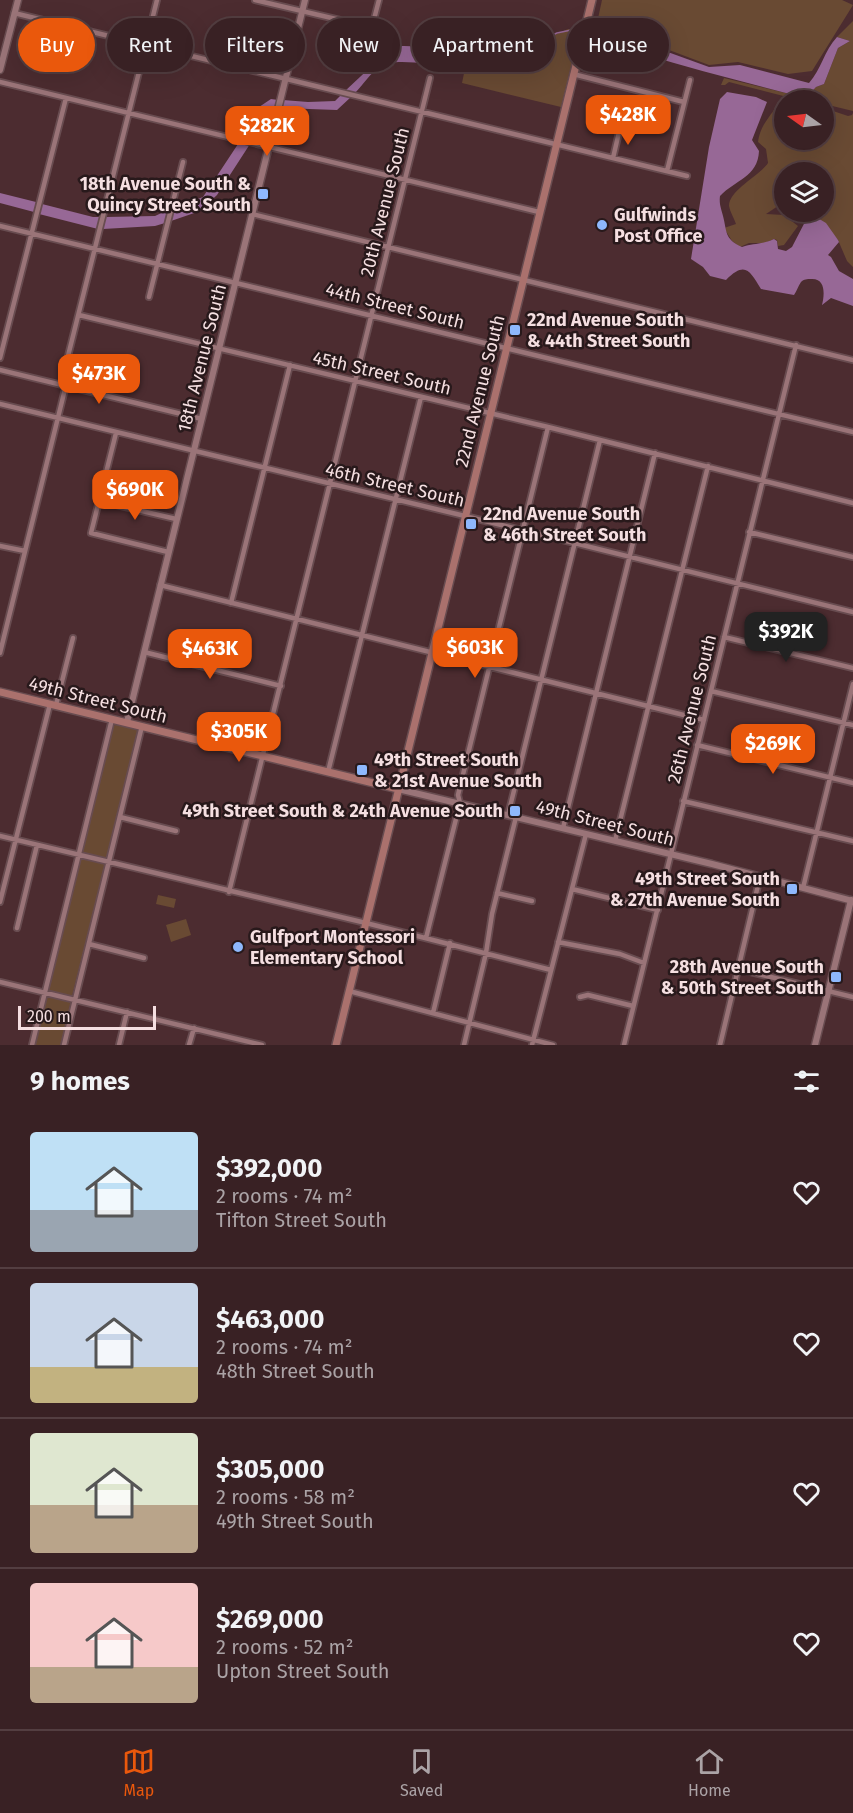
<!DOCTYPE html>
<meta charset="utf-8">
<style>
:root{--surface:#392124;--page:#40292c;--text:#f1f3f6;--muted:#aba3a6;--line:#533e41;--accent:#ea580c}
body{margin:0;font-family:"Fira Sans",sans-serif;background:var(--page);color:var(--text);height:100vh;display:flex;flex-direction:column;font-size:22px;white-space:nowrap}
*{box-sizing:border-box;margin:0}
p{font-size:20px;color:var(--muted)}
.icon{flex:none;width:33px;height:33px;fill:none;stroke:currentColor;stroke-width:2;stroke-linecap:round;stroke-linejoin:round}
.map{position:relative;height:1045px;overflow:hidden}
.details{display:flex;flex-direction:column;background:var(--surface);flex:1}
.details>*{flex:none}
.banner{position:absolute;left:18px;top:18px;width:818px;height:54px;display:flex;gap:12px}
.needle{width:39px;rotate:284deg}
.controls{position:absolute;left:774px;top:90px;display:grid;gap:12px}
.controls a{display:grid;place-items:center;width:60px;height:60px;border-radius:50%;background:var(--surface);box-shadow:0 6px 24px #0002,0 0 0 2px var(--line);font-size:30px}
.scale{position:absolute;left:18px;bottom:15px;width:138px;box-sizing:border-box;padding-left:6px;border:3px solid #f5dfe1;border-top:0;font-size:16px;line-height:21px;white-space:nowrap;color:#f5dfe1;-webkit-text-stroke:4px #28191b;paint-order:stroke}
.price{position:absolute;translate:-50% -51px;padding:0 14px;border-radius:12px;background:var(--accent);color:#fff;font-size:20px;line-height:39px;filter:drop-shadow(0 2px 3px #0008)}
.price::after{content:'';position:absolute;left:50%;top:36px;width:18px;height:14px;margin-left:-9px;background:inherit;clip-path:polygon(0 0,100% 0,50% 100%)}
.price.current{background:#222;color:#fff}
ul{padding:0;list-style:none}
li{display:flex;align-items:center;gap:18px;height:150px;padding:0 30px}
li+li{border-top:2px solid var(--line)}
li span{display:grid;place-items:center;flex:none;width:168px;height:120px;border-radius:6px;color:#555}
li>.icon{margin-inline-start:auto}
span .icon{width:72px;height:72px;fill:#fffc;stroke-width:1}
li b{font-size:26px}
h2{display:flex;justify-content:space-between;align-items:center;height:72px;padding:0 30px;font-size:26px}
.tag{padding:0 21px;border-radius:27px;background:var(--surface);box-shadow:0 6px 24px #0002,0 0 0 2px var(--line);font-size:21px;line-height:54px}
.tag.current{background:var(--accent);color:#fff}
.dock{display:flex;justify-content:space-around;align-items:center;height:84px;border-top:2px solid var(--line);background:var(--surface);font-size:16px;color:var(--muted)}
.dock a{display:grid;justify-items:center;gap:3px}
.dock .current{color:var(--accent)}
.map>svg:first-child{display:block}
.green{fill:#694a33}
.water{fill:#976896}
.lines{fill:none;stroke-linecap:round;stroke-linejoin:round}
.stream{stroke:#976896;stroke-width:1.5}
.minor-casing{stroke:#684c50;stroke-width:8}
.tertiary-casing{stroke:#684c50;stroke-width:9}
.secondary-casing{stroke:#684c50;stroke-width:10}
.minor{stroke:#9a7478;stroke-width:4.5}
.tertiary{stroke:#9a7478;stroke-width:6}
.secondary{stroke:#aa716d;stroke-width:7}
.poi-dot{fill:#8eb8fd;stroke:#28191b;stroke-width:2}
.labels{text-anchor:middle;stroke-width:5;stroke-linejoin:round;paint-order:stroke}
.poi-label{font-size:18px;font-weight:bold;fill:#f5dfe1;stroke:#28191b;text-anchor:start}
.street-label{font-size:18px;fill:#f5dfe1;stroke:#28191b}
</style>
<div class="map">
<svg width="853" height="1045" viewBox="0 0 853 1045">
<rect width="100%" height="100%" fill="#4c2c30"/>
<!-- green -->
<path class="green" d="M602,0h240l11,5 -41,66 -24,3 -50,-12 -29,3 -112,-42z
M853,21v90l-29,-7v-4h-25l-70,-18 -4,3h-4l3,-7 82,20 10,-11 8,-3 14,-36 12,-7 -13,-4z
M568,29l12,1 -19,77 -99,-24 5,-24 52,-8z
M779,101l5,1v38h40v-32l24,8 4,-1 1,-2v154l-6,-6 -9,-21 -22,-23 -13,2 -15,-7h36v-40h-40v37l-6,-3 -12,8 18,1 14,11 -14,19 -6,1 -1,-6 -3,-1 -9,4h-16l-9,4 -8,-6 -8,-13 12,-4c-2,-6 -6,-12 -7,-18 0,-16 30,-30 39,-43l-2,-14 -8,-7c2,-13 6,-18 13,-28 4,-4 4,-9 8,-13z
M119,723l17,4 2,4 -31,127 -25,-5 31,-127z
M81,857l25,6 -34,133 -24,-5z
M158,895l18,4 -2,9 -18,-4z
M186,919l5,16 -20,7 -5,-17z
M47,995l24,6 -10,44h-26z"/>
<!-- water -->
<path class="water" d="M588,27l66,20 55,20 31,-2 69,18c12,-13 15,-32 28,-46l13,4 -12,7 -14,36 -8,3 -10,11c-55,-14 -109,-28 -163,-44 -20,-6 -37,-17 -57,-20z
M552,33l-34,16 -51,8 -3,7c-21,4 -69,-8 -83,2 -10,6 -18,19 -26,27l-10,-2 47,-44c17,-3 49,2 64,9l65,-10z
M727,92l29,5 11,5 -15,38 7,11c-1,26 -24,29 -39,45 -1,8 1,12 3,20 4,15 1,23 19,31 12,-4 19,-2 32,-8l3,2 1,8 8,2 6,-4 15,-29 9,-1 10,6 12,17 1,2 -11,13 3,2 8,14 14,8v27l-22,-8 -9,7c2,-8 5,-27 -11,-26 -4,0 -7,0 -10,3 -3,4 -4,9 -7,13l-33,-6c-11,-17 -15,-29 -35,-9l-16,-4 -7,-9 -12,-8 18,-112 11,-48z
M341,95l10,2 -14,13 -56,-2 2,-8 25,2 27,-1z
M271,99l7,1 -2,9h-6l-18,30 -9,-2 16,-30z
M240,141l10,3 -33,51 -17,16 -29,10 4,-13 28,-11z
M0,193l36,9 -2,10 -34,-9z
M42,204l51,13h7l-2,12 -59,-15z
M168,210l-3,13 -10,3 -52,3 3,-12 49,-1z"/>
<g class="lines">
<!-- stream -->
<path class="stream" d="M465,60l54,-9 38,-18 19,-4
M418,63l19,1"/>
<!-- minor casing -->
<g class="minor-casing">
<path id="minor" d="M255,0l115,27 3,-4 6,-23
M14,13l673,163
M573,74l111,28
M0,82l539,130
M613,158l7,-30
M667,171l23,-91
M252,214l601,146
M0,226l853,206
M149,297l34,-135
M79,315l469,112 305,76
M0,358l66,-260
M0,370l202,49
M61,384l96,-384
M0,404l465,112 388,96
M116,433l-25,100 77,19
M99,501l77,18
M749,532l104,25
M0,546l25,5
M160,585l544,135
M231,603l59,-238
M724,637l129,31
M144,652l137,34
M0,653l66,-268
M711,691l142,34
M56,705l17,-67
M697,745l156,38
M328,772l93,-375
M683,801l170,40
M508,815l92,-375
M120,817l56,14
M563,828l92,-375
M0,836l366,87 185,47
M615,841l93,-375
M803,888l50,-204
M572,889l86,21
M229,892l201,-814
M497,893l35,8
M0,902l50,-198
M17,928l20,-83
M426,938l34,-135 -2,-8 90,-368
M558,942l62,12 24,9
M89,944l55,14
M738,969l115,28
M0,982l262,63
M349,991l204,54
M580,997l8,-2 45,11
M433,1013l17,-70
M32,1045l80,-326
M64,1045l78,-319
M119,1045l8,-33
M189,1045l5,-17
M464,1045l22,-92 6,-39 24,-97
M532,1045l54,-211
M624,1045l172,-700
M720,1045l40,-168"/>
</g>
<!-- tertiary casing -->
<g class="tertiary-casing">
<path id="tertiary" d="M0,70l18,-70
M127,722l178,-722
M398,789l314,75 141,37
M815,1045l36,-145"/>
</g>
<!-- secondary casing -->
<g class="secondary-casing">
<path id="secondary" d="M0,692l398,97
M336,1045l256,-1045"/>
</g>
<!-- minor -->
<use href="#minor" class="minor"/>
<!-- tertiary -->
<use href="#tertiary" class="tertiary"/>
<!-- secondary -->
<use href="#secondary" class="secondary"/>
</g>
<!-- markers -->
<g class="poi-dot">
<rect x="257" y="188" width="12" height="12" rx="3"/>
<circle cx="602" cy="225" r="6"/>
<rect x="509" y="324" width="12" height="12" rx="3"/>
<rect x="465" y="518" width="12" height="12" rx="3"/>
<rect x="356" y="764" width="12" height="12" rx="3"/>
<rect x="509" y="805" width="12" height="12" rx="3"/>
<rect x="786" y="883" width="12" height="12" rx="3"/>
<circle cx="238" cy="947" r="6"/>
<rect x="830" y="971" width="12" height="12" rx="3"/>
</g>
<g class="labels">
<!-- poi labels -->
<g class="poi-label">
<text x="251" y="190" text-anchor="end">18th Avenue South &amp;<tspan x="251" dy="21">Quincy Street South</tspan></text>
<text x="614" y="221">Gulfwinds<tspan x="614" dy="21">Post Office</tspan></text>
<text x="527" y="326">22nd Avenue South<tspan x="527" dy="21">&amp; 44th Street South</tspan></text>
<text x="483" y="520">22nd Avenue South<tspan x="483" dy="21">&amp; 46th Street South</tspan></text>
<text x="374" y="766">49th Street South<tspan x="374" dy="21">&amp; 21st Avenue South</tspan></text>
<text x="503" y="817" text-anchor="end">49th Street South &amp; 24th Avenue South</text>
<text x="780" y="885" text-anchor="end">49th Street South<tspan x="780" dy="21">&amp; 27th Avenue South</tspan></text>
<text x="250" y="943">Gulfport Montessori<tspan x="250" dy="21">Elementary School</tspan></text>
<text x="824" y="973" text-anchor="end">28th Avenue South<tspan x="824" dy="21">&amp; 50th Street South</tspan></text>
</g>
<!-- street labels -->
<g class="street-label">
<text transform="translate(385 202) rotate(-76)" y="6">20th Avenue South</text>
<text transform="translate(395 306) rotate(14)" y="6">44th Street South</text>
<text transform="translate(202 358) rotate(-76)" y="6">18th Avenue South</text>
<text transform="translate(382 373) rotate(13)" y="6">45th Street South</text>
<text transform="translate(480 391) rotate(-76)" y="6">22nd Avenue South</text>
<text transform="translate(395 485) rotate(13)" y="6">46th Street South</text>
<text transform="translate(98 700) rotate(14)" y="6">49th Street South</text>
<text transform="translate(692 709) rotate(-76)" y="6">26th Avenue South</text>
<text transform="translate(605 823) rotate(14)" y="6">49th Street South</text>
</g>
</g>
</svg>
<div class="controls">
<a><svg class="needle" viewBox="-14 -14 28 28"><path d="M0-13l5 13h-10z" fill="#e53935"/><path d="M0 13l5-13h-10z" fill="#aba3a6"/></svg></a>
<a><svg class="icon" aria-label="layers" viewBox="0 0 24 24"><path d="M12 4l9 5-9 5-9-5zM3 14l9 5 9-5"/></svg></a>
</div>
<div class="scale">200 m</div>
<b class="price" style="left:628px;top:146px">$428K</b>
<b class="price" style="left:267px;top:157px">$282K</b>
<b class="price" style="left:99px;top:405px">$473K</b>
<b class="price" style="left:135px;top:521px">$690K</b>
<b class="price current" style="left:786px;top:663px">$392K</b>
<b class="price" style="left:475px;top:679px">$603K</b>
<b class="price" style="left:210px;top:680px">$463K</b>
<b class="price" style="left:239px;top:763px">$305K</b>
<b class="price" style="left:773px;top:775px">$269K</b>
<div class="banner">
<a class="tag current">Buy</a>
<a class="tag">Rent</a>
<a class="tag">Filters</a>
<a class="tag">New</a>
<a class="tag">Apartment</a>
<a class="tag">House</a>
</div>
</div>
<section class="details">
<h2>9 homes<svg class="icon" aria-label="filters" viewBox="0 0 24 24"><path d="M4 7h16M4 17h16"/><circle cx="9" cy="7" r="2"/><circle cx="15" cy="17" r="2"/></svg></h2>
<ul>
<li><span style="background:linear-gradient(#bfe0f5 65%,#9aa5b1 0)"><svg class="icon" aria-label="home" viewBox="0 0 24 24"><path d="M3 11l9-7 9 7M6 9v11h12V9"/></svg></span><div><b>$392,000</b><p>2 rooms · 74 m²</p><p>Tifton Street South</p></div><svg class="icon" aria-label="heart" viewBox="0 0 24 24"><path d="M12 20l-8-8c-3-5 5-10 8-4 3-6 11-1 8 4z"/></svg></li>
<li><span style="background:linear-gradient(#c9d6e8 70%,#c2b280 0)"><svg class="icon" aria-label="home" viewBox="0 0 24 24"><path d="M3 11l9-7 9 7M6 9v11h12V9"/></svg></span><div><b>$463,000</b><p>2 rooms · 74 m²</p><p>48th Street South</p></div><svg class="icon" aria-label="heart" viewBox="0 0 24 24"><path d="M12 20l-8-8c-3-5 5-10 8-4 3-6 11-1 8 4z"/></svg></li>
<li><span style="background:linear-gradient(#dfe7d0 60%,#b9a48a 0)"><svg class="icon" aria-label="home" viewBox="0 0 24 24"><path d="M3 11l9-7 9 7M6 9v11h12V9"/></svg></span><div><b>$305,000</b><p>2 rooms · 58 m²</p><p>49th Street South</p></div><svg class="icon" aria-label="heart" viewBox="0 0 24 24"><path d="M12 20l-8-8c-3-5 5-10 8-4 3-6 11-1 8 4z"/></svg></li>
<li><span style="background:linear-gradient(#f6c9c9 70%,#b9a48a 0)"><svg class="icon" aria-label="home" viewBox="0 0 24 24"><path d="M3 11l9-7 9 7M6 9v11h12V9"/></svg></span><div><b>$269,000</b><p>2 rooms · 52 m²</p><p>Upton Street South</p></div><svg class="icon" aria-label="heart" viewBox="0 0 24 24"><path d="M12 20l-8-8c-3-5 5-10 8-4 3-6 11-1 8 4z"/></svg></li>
</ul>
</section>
<nav class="dock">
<a class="current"><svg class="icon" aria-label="map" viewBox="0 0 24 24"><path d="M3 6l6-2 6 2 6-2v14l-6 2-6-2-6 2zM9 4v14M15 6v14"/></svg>Map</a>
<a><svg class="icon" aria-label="saved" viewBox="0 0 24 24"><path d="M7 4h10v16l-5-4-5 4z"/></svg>Saved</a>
<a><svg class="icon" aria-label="home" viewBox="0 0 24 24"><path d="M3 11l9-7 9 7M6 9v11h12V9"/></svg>Home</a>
</nav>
